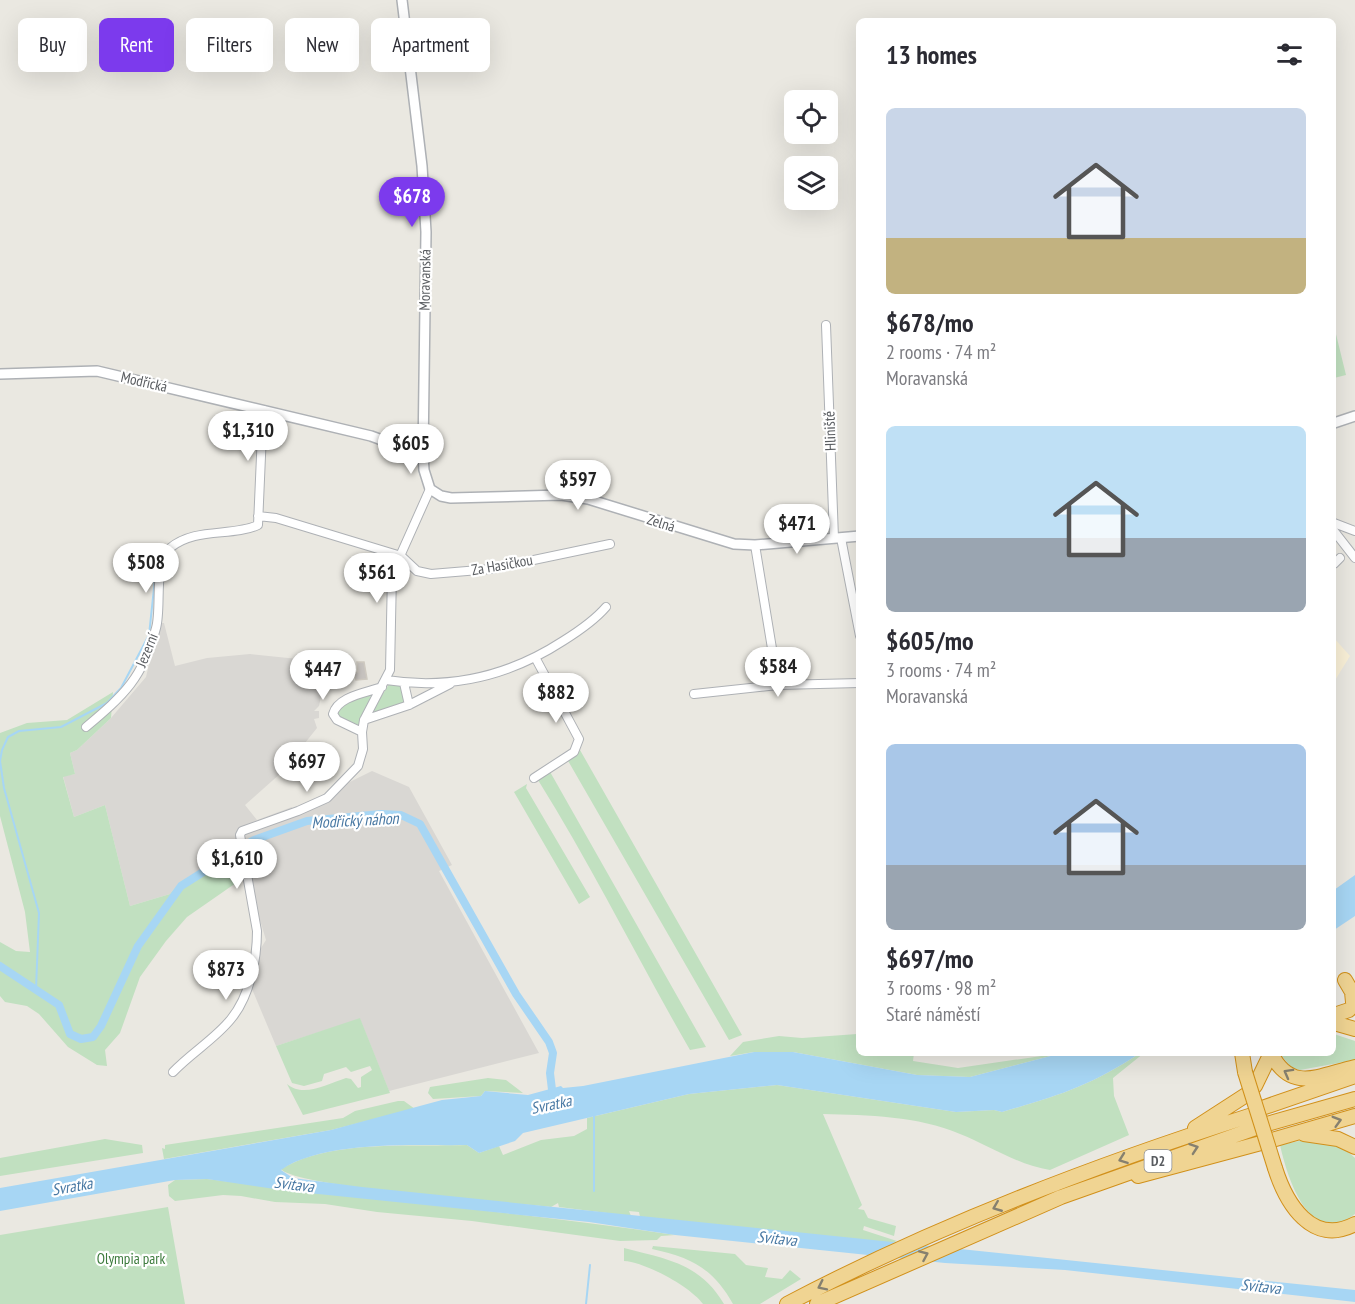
<!DOCTYPE html>
<meta charset="utf-8">
<style>
:root{--surface:#fff;--page:#f2f2f3;--text:#2b2b33;--muted:#7c7c81;--accent:#7c3aed}
body{margin:0;font-family:"PT Sans Narrow",sans-serif;background:var(--page);color:var(--text);height:100vh;display:flex;flex-direction:column;font-size:22px;white-space:nowrap}
*{box-sizing:border-box;margin:0}
p{font-size:20px;color:var(--muted)}
.icon{flex:none;width:33px;height:33px;fill:none;stroke:currentColor;stroke-width:2;stroke-linecap:round;stroke-linejoin:round}
.map{position:relative;flex:1;overflow:hidden}
.panel{position:absolute;left:856px;top:18px;width:480px;height:1038px;display:flex;flex-direction:column;background:var(--surface);border-radius:9px;box-shadow:0 6px 24px #0002}
.panel>*{flex:none}
.hud{position:absolute;left:18px;top:18px;width:570px;height:54px;display:flex;gap:12px}
.controls{position:absolute;left:784px;top:90px;display:grid;gap:12px}
.controls a{display:grid;place-items:center;width:54px;height:54px;border-radius:9px;background:var(--surface);box-shadow:0 6px 24px #0002;font-size:30px}
.price{position:absolute;translate:-50% -51px;padding:0 14px;border-radius:21px;background:#fff;color:#222;font-size:20px;line-height:39px;filter:drop-shadow(0 2px 3px #0008)}
.price::after{content:'';position:absolute;left:50%;top:36px;width:18px;height:14px;margin-left:-9px;background:inherit;clip-path:polygon(0 0,100% 0,50% 100%)}
.price.active{background:var(--accent);color:#fff}
ul{padding:0;list-style:none}
li{display:grid;align-content:center;gap:12px;height:318px;padding:0 30px}
li span{display:grid;place-items:center;height:186px;border-radius:9px;color:#555}
li>.icon{margin-inline-start:auto}
span .icon{width:108px;height:108px;fill:#fffc;stroke-width:1}
li b{font-size:26px}
h2{display:flex;justify-content:space-between;align-items:center;height:72px;padding:0 30px;font-size:26px}
.pill{padding:0 21px;border-radius:9px;background:var(--surface);box-shadow:0 6px 24px #0002;font-size:21px;line-height:54px}
.pill.active{background:var(--accent);color:#fff}
.map>svg:first-child{display:block}
.commercial{fill:#f9f0d7}
.industrial{fill:#d9d7d3}
.green{fill:#c1e0c0}
.water{fill:#a7d6f4}
.lines{fill:none;stroke-linecap:round;stroke-linejoin:round}
.stream{stroke:#a7d6f4;stroke-width:2}
.canal{stroke:#a7d6f4;stroke-width:8}
.building{fill:#c6c2be;stroke:#cec9c0;stroke-width:1.5}
.minor-casing{stroke:#aeb1b5;stroke-width:10}
.tertiary-casing{stroke:#aeb1b5;stroke-width:12}
.motorway-casing{stroke:#d1901a;stroke-width:16}
.minor{stroke:#fff;stroke-width:8}
.tertiary{stroke:#fff;stroke-width:9}
.motorway{stroke:#f0d492;stroke-width:14}
.motorway-bridge-casing{stroke:#d1901a;stroke-width:16;stroke-linecap:butt}
.motorway-bridge{stroke:#f0d492;stroke-width:14}
.oneway{stroke:#86806f}
.labels{text-anchor:middle;stroke-width:4.5;stroke-linejoin:round;paint-order:stroke}
.shield{fill:#fff;stroke:#8b8d90;stroke-width:1.5}
.shield-label{font-size:14px;font-weight:bold;fill:#595c60}
.street-label{font-size:15px;fill:#595c60;stroke:#fff}
.park-label{font-size:15px;fill:#3d7b3d;stroke:#fff}
.water-label{font-size:16px;font-style:italic;fill:#4878a3;stroke:#fff}
</style>
<div class="map">
<svg width="1355" height="1304" viewBox="0 0 1355 1304">
<rect width="100%" height="100%" fill="#eae8e1"/>
<!-- commercial -->
<path class="commercial" d="M1334,638l16,18 -16,26z"/>
<!-- industrial -->
<path class="industrial" d="M159,623h5l11,43 32,-8 43,-4 48,5 19,9 -9,14 15,5 -4,19 -5,5h5v7l-5,1 3,9 -36,45 -36,32 12,15 35,-13 -1,4 81,-40 37,16 43,78 -13,6 100,182 -150,38 -29,-72 -84,27 -24,-57 9,-41 5,-8 -28,-93 -58,35 -10,12 -40,12 -25,-101 -31,12 -11,-41 12,-2 -5,-21 7,-3 34,-32 35,-41z"/>
<!-- green -->
<path class="green" d="M1334,326l12,49 -12,3z
M389,684l12,2 4,16 -2,3 -33,10z
M113,692l-2,26 -34,32 -7,3 5,21 -12,3 11,40 31,-12 25,101 40,-12 10,-12 58,-35 8,29 -59,41 -21,24 -26,36 -20,56 -15,17 2,16 -10,-1 -29,-18 -29,-33 -12,-8 -22,-4 -5,-6v-54l16,9 14,1 -5,-40 -25,-96v-83l27,-10 40,-3z
M372,693l-13,33 -20,-8 -4,-8 12,-9z
M580,750l162,285 -13,5 -162,-281z
M549,770l157,277 -16,3c-52,-90 -97,-182 -152,-270z
M527,784l-1,4 64,109 -11,7 -65,-112z
M360,1018l30,75 -87,22 -16,-31c16,14 41,0 59,-6l5,1 7,9 3,-1v-10l11,-7 -2,-4 -19,6 -5,-5 -22,7 -2,7 -18,5 -12,-3 -16,-37z
M857,1034h2l1,19h54l-1,8 45,7 104,-15 -92,24 -53,-2 -124,-23h-39l-24,4 13,-14 36,-6 23,2z
M1334,1034l21,7v19l-55,10 -8,-2 -12,-14 54,-1z
M1140,1053h4l-31,25 1,18 15,39 -79,35c-30,-4 -62,-25 -90,-36 -42,-18 -92,-19 -137,-20l39,91 -4,4 6,1 4,8 28,8 -2,10 -30,-10 -1,4 34,11 -5,2 -252,-26 -1,-5 -10,-1 2,5 -72,-9 -1,-4 -7,4c-37,-4 -257,-20 -270,-38 49,-30 130,-22 186,-24l12,8 20,-7 4,9 38,-15 33,-4 13,-7v-11l102,-24 88,-9 179,27 38,-2 8,2c55,-16 89,-26 138,-59z
M488,1078l18,2 17,13 -38,-2 -4,5 -48,3 -5,-6 2,-6z
M398,1101h6l11,8 -84,21 -167,29 -2,-11 3,1v-4l178,-27 12,-7z
M105,1139l37,6 1,8 -143,23v-18z
M1299,1141c21,1 40,1 56,17v56c-46,36 -68,-38 -75,-69z
M207,1179c156,20 313,33 468,56l-14,1 -4,4 -37,1 -148,-20 -95,-9 -52,-8 -50,-2 -34,-6 -18,-1 -48,6 -6,-5 -1,-11 7,-5z
M168,1207l17,97h-185v-69z
M653,1246l82,8 11,11 22,3 -3,9 17,2 8,-9 11,9 -41,25h-27c-20,-36 -43,-47 -81,-55z
M624,1248c42,11 76,15 100,56h-21c-12,-17 -58,-42 -79,-43z"/>
<!-- water -->
<path class="water" d="M1355,875v41l-21,14v-40z
M754,1052h39l124,23 53,2 92,-24h78c-49,33 -83,43 -138,59l-8,-2 -38,2 -179,-27 -88,9 -166,39 -8,8 -36,12 -12,-8c-51,1 -143,-5 -186,25l12,8 69,9 993,103v12l-290,-32 -120,-7 -270,-28 -86,-13 -300,-31 -82,-12 -32,1 -175,31v-23l331,-58 111,-30 39,-4 4,-5 43,4 33,-9 2,2 20,-2z"/>
<g class="lines">
<!-- stream -->
<path class="stream" d="M36,989l3,-76 -35,-125 -4,-27 2,-11 6,-13 11,-6 42,-4 46,-24 14,-15 28,-53 8,-75
M594,1116v75
M586,1304l4,-39"/>
<!-- canal -->
<path class="canal" d="M0,966l59,39 11,29 11,5 12,-2 8,-11 37,-80 43,-60 73,-46 53,-19 74,-7 20,1 19,9 96,170 33,48 4,11 -3,20 3,25"/>
</g>
<!-- building -->
<path class="building" d="M357,662h7l3,17 -11,1 -2,-7 4,-1z"/>
<g class="lines">
<!-- minor casing -->
<g class="minor-casing">
<path id="minor" d="M826,325l8,213
M258,516l18,2 125,38 16,15 14,3 60,-5 119,-25
M1334,523l21,8
M1334,531l21,27
M841,538l19,98
M755,545l23,140
M1334,564l6,-6
M386,680c64,10 123,-4 177,-39 16,-10 31,-20 43,-34
M404,683l5,22
M694,694l84,-9 82,-2
M364,720l45,-15 41,-21
M86,727c38,-32 57,-49 70,-99 6,-20 -3,-66 14,-80 25,-21 62,-11 88,-23l5,-115
M362,732l-25,-12 -4,-6c5,-18 33,-21 49,-27
M534,778l40,-26 5,-13 -43,-80
M173,1072c18,-19 42,-33 58,-53 19,-23 26,-60 26,-88l-17,-96 2,-4 56,-20 29,-13 31,-32 5,-17 -1,-17 2,-12 26,-50 2,-96 38,-85"/>
</g>
<!-- tertiary casing -->
<g class="tertiary-casing">
<path id="tertiary" d="M402,0l20,166 4,66 -3,223 1,15 6,19 11,7 10,2 110,-3 27,4 146,45 21,1 105,-9
M0,374l97,-3 274,65 52,19
M1334,423l21,-7"/>
</g>
<!-- motorway casing -->
<g class="motorway-casing">
<path id="motorway" d="M1345,980l7,12 1,10
M1334,1015l15,-5
M1334,1023l21,6
M1242,1053l3,19
M1271,1053c20,41 49,22 84,14
M1255,1086l16,-33
M1262,1108l93,-32
M1267,1124l88,-25
M1195,1128l51,-33
M1304,1134l34,5 17,8
M1272,1140l83,-24
M1275,1168c11,35 37,79 80,56
M1138,1176l123,-33
M787,1304c148,-78 305,-138 465,-189
M817,1304l244,-107 195,-69"/>
</g>
<!-- minor -->
<use href="#minor" class="minor"/>
<!-- tertiary -->
<use href="#tertiary" class="tertiary"/>
<!-- motorway -->
<use href="#motorway" class="motorway"/>
<!-- motorway-bridge casing -->
<g class="motorway-bridge-casing">
<path id="motorway-bridge" d="M1245,1072l30,96"/>
</g>
<!-- motorway-bridge -->
<use href="#motorway-bridge" class="motorway-bridge"/>
</g>
<!-- one-way arrows -->
<defs><path id="oneway-chevron" d="M-2-3.5L2.5 0L-2 3.5" fill="none" stroke-width="1.6" stroke-linecap="round" stroke-linejoin="round" transform="scale(1.5)"/></defs>
<g class="oneway">
<use href="#oneway-chevron" transform="translate(1288 1073) rotate(-151)"/>
<use href="#oneway-chevron" transform="translate(1337 1121) rotate(-16)"/>
<use href="#oneway-chevron" transform="translate(1194 1148) rotate(-19)"/>
<use href="#oneway-chevron" transform="translate(1123 1159) rotate(160)"/>
<use href="#oneway-chevron" transform="translate(997 1207) rotate(158)"/>
<use href="#oneway-chevron" transform="translate(924 1255) rotate(-24)"/>
<use href="#oneway-chevron" transform="translate(822 1286) rotate(154)"/>
</g>
<g class="labels">
<!-- shield labels -->
<rect class="shield" x="1144.5" y="1150" width="27" height="22" rx="4.5"/>
<g class="shield-label">
<text x="1158" y="1166">D2</text>
</g>
<!-- street labels -->
<g class="street-label">
<text transform="translate(425 280) rotate(-89)" y="5">Moravanská</text>
<text transform="translate(144 382) rotate(13)" y="5">Modřická</text>
<text transform="translate(830 431) rotate(-92)" y="5">Hliniště</text>
<text transform="translate(661 523) rotate(18)" y="5">Zelná</text>
<text transform="translate(502 565) rotate(-10)" y="5">Za Hasičkou</text>
<text transform="translate(147 650) rotate(-68)" y="5">Jezerní</text>
</g>
<!-- park labels -->
<g class="park-label">
<text x="131" y="1264">Olympia park</text>
</g>
<!-- water labels -->
<g class="water-label">
<text transform="translate(355 820) rotate(-3)" y="6">Modřický náhon</text>
<text transform="translate(551 1104) rotate(-12)" y="6">Svratka</text>
<text transform="translate(294 1184) rotate(7)" y="6">Svitava</text>
<text transform="translate(72 1186) rotate(-10)" y="6">Svratka</text>
<text transform="translate(777 1238) rotate(6)" y="6">Svitava</text>
<text transform="translate(1261 1286) rotate(6)" y="6">Svitava</text>
</g>
</g>
</svg>
<div class="controls">
<a><svg class="icon" aria-label="locate" viewBox="0 0 24 24"><circle cx="12" cy="12" r="6"/><path d="M12 2v4M12 18v4M2 12h4M18 12h4"/></svg></a>
<a><svg class="icon" aria-label="layers" viewBox="0 0 24 24"><path d="M12 4l9 5-9 5-9-5zM3 14l9 5 9-5"/></svg></a>
</div>
<b class="price active" style="left:412px;top:228px">$678</b>
<b class="price" style="left:248px;top:462px">$1,310</b>
<b class="price" style="left:411px;top:475px">$605</b>
<b class="price" style="left:578px;top:511px">$597</b>
<b class="price" style="left:797px;top:555px">$471</b>
<b class="price" style="left:146px;top:594px">$508</b>
<b class="price" style="left:377px;top:604px">$561</b>
<b class="price" style="left:778px;top:698px">$584</b>
<b class="price" style="left:323px;top:701px">$447</b>
<b class="price" style="left:556px;top:724px">$882</b>
<b class="price" style="left:307px;top:793px">$697</b>
<b class="price" style="left:237px;top:890px">$1,610</b>
<b class="price" style="left:226px;top:1001px">$873</b>
<div class="hud">
<a class="pill">Buy</a>
<a class="pill active">Rent</a>
<a class="pill">Filters</a>
<a class="pill">New</a>
<a class="pill">Apartment</a>
</div>
<section class="panel">
<h2>13 homes<svg class="icon" aria-label="filters" viewBox="0 0 24 24"><path d="M4 7h16M4 17h16"/><circle cx="9" cy="7" r="2"/><circle cx="15" cy="17" r="2"/></svg></h2>
<ul>
<li><span style="background:linear-gradient(#c9d6e8 70%,#c2b280 0)"><svg class="icon" aria-label="home" viewBox="0 0 24 24"><path d="M3 11l9-7 9 7M6 9v11h12V9"/></svg></span><div><b>$678/mo</b><p>2 rooms · 74 m²</p><p>Moravanská</p></div></li>
<li><span style="background:linear-gradient(#bfe0f5 60%,#9aa5b1 0)"><svg class="icon" aria-label="home" viewBox="0 0 24 24"><path d="M3 11l9-7 9 7M6 9v11h12V9"/></svg></span><div><b>$605/mo</b><p>3 rooms · 74 m²</p><p>Moravanská</p></div></li>
<li><span style="background:linear-gradient(#a9c7e8 65%,#9aa5b1 0)"><svg class="icon" aria-label="home" viewBox="0 0 24 24"><path d="M3 11l9-7 9 7M6 9v11h12V9"/></svg></span><div><b>$697/mo</b><p>3 rooms · 98 m²</p><p>Staré náměstí</p></div></li>
</ul>
</section>
</div>
